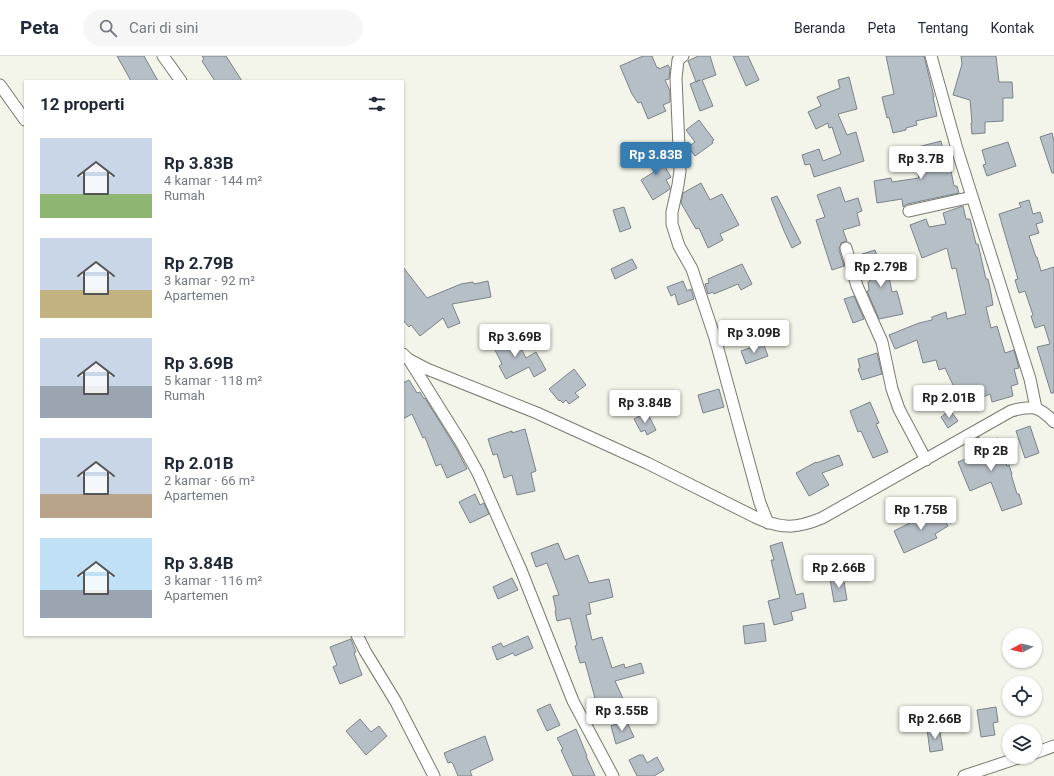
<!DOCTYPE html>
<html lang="id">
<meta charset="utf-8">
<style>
:root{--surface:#fff;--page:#f6f6f7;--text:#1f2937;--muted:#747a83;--line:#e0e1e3;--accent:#367db1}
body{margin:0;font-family:Roboto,sans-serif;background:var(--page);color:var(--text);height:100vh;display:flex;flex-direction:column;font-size:15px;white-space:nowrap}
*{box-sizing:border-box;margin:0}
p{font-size:13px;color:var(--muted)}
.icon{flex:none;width:22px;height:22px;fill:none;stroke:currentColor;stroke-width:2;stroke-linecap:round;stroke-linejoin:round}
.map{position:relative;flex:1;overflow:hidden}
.sheet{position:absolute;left:24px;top:24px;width:380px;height:556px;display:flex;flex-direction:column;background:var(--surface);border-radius:0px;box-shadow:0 1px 3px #0004}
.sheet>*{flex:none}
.needle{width:26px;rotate:263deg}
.buttons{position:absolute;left:1002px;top:572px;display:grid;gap:8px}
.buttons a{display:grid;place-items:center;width:40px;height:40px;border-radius:50%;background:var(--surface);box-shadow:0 1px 3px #0004;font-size:20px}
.price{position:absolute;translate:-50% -34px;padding:0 9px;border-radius:4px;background:#fff;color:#222;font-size:13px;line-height:26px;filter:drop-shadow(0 1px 2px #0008)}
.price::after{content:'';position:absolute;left:50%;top:24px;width:12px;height:9px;margin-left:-6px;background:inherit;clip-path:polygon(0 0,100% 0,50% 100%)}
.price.selected{background:var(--accent);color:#fff}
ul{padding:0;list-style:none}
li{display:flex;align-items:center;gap:12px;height:100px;padding:0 16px}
li span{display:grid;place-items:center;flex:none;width:112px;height:80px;border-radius:0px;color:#555}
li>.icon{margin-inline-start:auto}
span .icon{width:48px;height:48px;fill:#fffc;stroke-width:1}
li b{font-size:17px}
h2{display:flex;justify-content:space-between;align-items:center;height:48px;padding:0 16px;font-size:17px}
header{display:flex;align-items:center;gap:24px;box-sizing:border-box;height:56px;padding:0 20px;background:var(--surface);border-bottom:1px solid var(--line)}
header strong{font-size:19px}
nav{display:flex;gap:22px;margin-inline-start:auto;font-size:14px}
.search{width:280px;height:36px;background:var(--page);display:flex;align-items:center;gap:10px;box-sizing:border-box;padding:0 14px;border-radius:22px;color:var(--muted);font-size:15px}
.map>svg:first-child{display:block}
.building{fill:#b7bfc6;stroke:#7b838a}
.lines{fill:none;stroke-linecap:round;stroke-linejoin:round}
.minor-casing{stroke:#787970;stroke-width:13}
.minor{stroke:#fff;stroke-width:11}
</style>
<header>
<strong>Peta</strong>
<div class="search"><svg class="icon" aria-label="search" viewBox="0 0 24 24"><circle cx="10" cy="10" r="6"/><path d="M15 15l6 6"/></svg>Cari di sini</div>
<nav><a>Beranda</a><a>Peta</a><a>Tentang</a><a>Kontak</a></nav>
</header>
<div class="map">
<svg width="1054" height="720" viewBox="0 0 1054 720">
<rect width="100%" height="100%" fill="#f3f5ea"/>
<!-- building -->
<path class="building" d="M117,0h27l14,25h-27z
M202,0h24l16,25h-27l-13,-20 2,-2z
M643,0h9l5,12 1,-1 1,2 9,-4 2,3 -1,11 -4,1 5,11v11l-7,3 3,6 -18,8 -7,-17 -3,1 -6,-9 -12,-28z
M698,0h12l6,19 -14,5 11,26 -13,5 -10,-27 10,-4 -4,2 -8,-21z
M733,0h15l11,24 -13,6z
M886,0h38l10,41h-1l4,19 -21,5 1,4 -11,3v2l-13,3 -4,-16 -2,1 -5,-21 12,-3z
M961,0h35l3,26h13l1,16h-10v23l-18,1v11l-13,1 -1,-11h1l-2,-23 -17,-5 9,-31z
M849,21l8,32 -19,5 9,21 9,-3 8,29 -50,16 -4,-13 -5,1 -3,-10 17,-6 4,12 18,-7 -9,-27 -3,1 -1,-5 -12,6 -8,-17 13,-6 -4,-9 23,-9 -2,-8z
M699,64l15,20 -2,1 1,2 -18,13 -7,-9 7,-5 -9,-12z
M1052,77l2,8v32h-2l-12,-36z
M941,85l6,26 3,-1 4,20h3l2,7 -52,11 -4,3 -1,-8 -25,4 -3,-22 17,-3 1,4 27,-4 -2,-7 8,-1 -7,-23z
M1008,86l8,24 -29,10 -4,-11 3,-1 -4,-14z
M654,92l17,29 -5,3 4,7v2l-17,11 -12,-20 13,-8 -10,-18z
M701,127l9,17 12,-6 17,31 -19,9 3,6 -15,8 -9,-20 -3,1 -15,-26 2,-10z
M840,131l5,15 13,-4 4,13 -5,2 3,12 -17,5 4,11 -6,2 -2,7 5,16 -12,4 -16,-50 9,-3 -8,-22z
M777,140l24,47 -9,5 -8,-17 -13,-33z
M1029,144l4,14 7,-2 3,10 -7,2 3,9 -10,3 7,21h1l4,14 13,-4v126h-3l-14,-46 13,-3 -6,-19 -9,3 -4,-12 2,-1 -8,-24 -6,2 -4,-13 3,-1 -19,-65 22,-7 -2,-4z
M963,150l3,13h4l6,25h2l8,35h2l3,14 2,12 -7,2 5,21 6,-2 8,27 9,-3 5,18 -5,1 4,15 -7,2 2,10 -21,6 -2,-8 -27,12 -18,-38 -6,2 -3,-10 -13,3 -6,-23 -22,9 -6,-14 30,-12 13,-3v-3l14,-5 1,7 19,-5 -10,-46 -4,1 -5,-21 -25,10 -12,-33 16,-6 3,8 17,-3 -3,-11z
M624,151l7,21 -11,4 -7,-22z
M875,194l4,12 4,-1 6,16 3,15 5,-1 6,23 -24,5 -12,-28h2l-1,-9 2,-1 -8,-27z
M632,203l5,9 -22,11 -4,-10z
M742,208l10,20 -11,6 -3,-6 -24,10 -1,-2 -5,2 -3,-10 4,-1 -1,-4z
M403,211l24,31 34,-14 12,-2 1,2 14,-3 3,16 -39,7 8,19 -12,5 -5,-10 -23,18 -9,-11 -2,2 -6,-7z
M683,225l4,10 4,-2 3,10 -16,6 -3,-11 -4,2 -4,-9z
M854,240l10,23 -11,4 -9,-24z
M505,277l6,12 7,-3 8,16 10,-6 10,18 -12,7 -5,-10 -23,12 -7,-13 3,-2 -12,-24z
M763,287l5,13 -22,8 -5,-13z
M877,297l5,21 -20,6 -4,-11 2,-1 -2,-9z
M574,313l12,16 -11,8 4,4 -10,7 -3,-4 -3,3 -3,-3 -1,1 -10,-12z
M409,324l8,13 3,-1 4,7 1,-1 31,50 11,21 -20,9 -6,-14 -5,2 -11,-29 -2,1 -11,-24 -9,5v-36z
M719,333l5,18 -21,6 -5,-18z
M870,346l9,21 -3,1 12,28 -15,6 -12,-27 -3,1 -8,-21z
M950,354l8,11 -10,7 -7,-11z
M647,356l9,18 -9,5 -2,-5 -4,2 -7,-13z
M1030,370l9,27 -14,5 -9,-27z
M525,373l11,42 -5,2 4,18 -18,4 -5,-20 -8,3 -7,-24 -4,1 -5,-16 24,-8v2z
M979,381l2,6 17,-5 9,28 2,-1 3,9h-1l6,20h2l3,10 -20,7 -11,-29 -21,9 -12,-29 17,-7 -4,-13z
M839,399l4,10 -21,8 7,12 -20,11 -13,-23 20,-11v1z
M475,438l5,11 4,-2 5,11 -19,9 -11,-21z
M938,453l10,17 -13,8 2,4 -33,15 -10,-22z
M782,486l14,53 7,-2 3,15 -15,4 2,8 -19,5 -6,-24 12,-3 -9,-38h3l-4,-14z
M558,487l7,17 13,-5 11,28 20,-4 4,18 -24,6 2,11 -5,1 6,25 10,-3 10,31 12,-4 1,4 16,-5 3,10 -29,8 10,22 -28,10 -5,-14 3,-1 -10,-36 -5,1 -5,-17 2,-1 -7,-27 -13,3 -2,-10 1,-1 -3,-14 6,-1 -12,-32 -11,4 -5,-14z
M835,500l3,17 -25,4 -3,-16z
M843,520l4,24 -13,2 -4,-23z
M512,522l6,12 -20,9 -5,-12z
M764,567l2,18 -21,3 -2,-18z
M528,580l5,12 -18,8 -2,-3 -16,7 -5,-13 9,-4 2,4z
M351,583l5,13 -2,1 8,22 -22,9 -7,-17 4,-2 -7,-18z
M550,648l10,21 -13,6 -10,-21z
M996,651l2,15 -5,1 2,12 -14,2 -4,-27z
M360,663l11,13 8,-6 8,10 -21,19 -20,-24z
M626,664l8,17 -18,7 -5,-18z
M939,671l4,23 -13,2 -3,-23z
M576,673l11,27h-1l9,20h-22l-12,-26 2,-1 -6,-11z
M485,680l8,24 -23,11 2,5h-14l-5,-12 -2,-2 -3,1 -4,-10z
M639,699h4l4,8 10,-6 7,13 -10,6h-17l-8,-16z"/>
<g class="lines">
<!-- minor casing -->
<g class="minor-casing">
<path id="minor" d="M163,0l18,25
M683,0l-5,4 -2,18 4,93 -2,14 -6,27v12l7,22 13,23 23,69 45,165 8,20
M931,0l26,93 73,230 6,29
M0,29l25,35
M909,155l63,-14
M846,192l11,38 25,56 10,47 7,20 27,51
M403,298l5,5 19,10 110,44 110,50 108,54c26,12 41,12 67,1l189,-107c21,-6 28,-5 43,11
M410,305l52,83 16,29 43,97 52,131 40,75
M357,579l8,16 31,51 38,74
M1035,697l19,-7
M964,720l57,-19"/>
</g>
<!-- minor -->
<use href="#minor" class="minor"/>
</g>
</svg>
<div class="buttons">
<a><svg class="needle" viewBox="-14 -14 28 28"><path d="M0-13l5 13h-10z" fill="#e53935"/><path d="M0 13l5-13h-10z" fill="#747a83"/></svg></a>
<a><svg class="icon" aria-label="locate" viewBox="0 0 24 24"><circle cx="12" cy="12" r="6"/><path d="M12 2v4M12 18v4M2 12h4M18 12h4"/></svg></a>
<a><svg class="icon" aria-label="layers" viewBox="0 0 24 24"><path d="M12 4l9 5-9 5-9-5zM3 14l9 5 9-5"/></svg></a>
</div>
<b class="price selected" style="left:656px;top:120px">Rp 3.83B</b>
<b class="price" style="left:921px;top:124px">Rp 3.7B</b>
<b class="price" style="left:881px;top:232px">Rp 2.79B</b>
<b class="price" style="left:754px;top:298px">Rp 3.09B</b>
<b class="price" style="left:515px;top:302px">Rp 3.69B</b>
<b class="price" style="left:949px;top:363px">Rp 2.01B</b>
<b class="price" style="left:645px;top:368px">Rp 3.84B</b>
<b class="price" style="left:991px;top:416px">Rp 2B</b>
<b class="price" style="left:921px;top:475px">Rp 1.75B</b>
<b class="price" style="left:839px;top:533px">Rp 2.66B</b>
<b class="price" style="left:622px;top:676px">Rp 3.55B</b>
<b class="price" style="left:935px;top:684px">Rp 2.66B</b>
<section class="sheet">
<h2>12 properti<svg class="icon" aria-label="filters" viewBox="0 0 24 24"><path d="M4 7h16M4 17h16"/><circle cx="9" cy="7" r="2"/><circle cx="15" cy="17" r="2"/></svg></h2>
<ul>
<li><span style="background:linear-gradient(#c9d6e8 70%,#8fb573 0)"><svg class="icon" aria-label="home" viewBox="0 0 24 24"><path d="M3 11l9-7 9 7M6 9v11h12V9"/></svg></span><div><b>Rp 3.83B</b><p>4 kamar · 144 m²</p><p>Rumah</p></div></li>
<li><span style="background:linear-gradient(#c9d6e8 65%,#c2b280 0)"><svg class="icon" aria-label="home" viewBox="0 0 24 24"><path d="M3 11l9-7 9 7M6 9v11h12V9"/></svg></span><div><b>Rp 2.79B</b><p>3 kamar · 92 m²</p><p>Apartemen</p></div></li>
<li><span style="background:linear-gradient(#c9d6e8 60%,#9aa5b1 0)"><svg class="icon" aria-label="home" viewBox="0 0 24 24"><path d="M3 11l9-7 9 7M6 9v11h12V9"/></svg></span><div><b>Rp 3.69B</b><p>5 kamar · 118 m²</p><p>Rumah</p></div></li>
<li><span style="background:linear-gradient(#c9d6e8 70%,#b9a48a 0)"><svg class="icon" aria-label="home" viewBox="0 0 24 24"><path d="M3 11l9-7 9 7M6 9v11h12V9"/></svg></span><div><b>Rp 2.01B</b><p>2 kamar · 66 m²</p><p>Apartemen</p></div></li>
<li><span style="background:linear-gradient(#bfe0f5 65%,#9aa5b1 0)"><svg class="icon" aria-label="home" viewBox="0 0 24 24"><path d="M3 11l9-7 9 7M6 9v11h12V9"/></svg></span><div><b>Rp 3.84B</b><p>3 kamar · 116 m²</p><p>Apartemen</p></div></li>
</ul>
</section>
</div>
